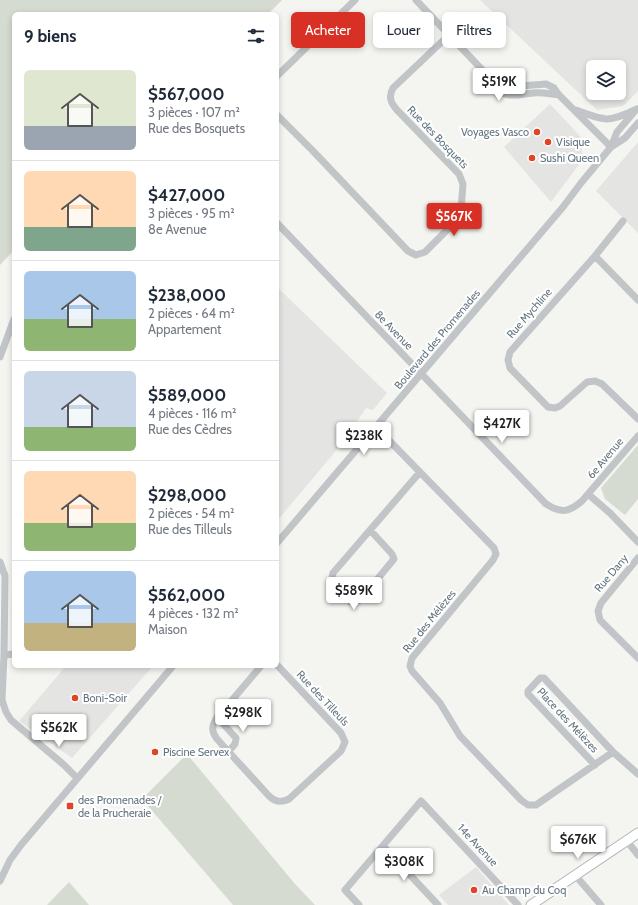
<!DOCTYPE html>
<html lang="fr">
<meta charset="utf-8">
<style>
:root{--surface:#fff;--page:#f6f6f7;--text:#1f2937;--muted:#747a83;--line:#e0e1e3;--accent:#d93025}
body{margin:0;font-family:Cabin,sans-serif;background:var(--page);color:var(--text);height:100vh;display:flex;flex-direction:column;font-size:15px;white-space:nowrap}
*{box-sizing:border-box;margin:0}
p{font-size:13px;color:var(--muted)}
.icon{flex:none;width:22px;height:22px;fill:none;stroke:currentColor;stroke-width:2;stroke-linecap:round;stroke-linejoin:round}
.map{position:relative;flex:1;overflow:hidden}
.details{position:absolute;left:12px;top:12px;width:267px;height:656px;display:flex;flex-direction:column;background:var(--surface);border-radius:6px;box-shadow:0 2px 6px #0003}
.details>*{flex:none}
.guide{position:absolute;left:291px;top:12px;width:287px;height:36px;display:flex;gap:8px}
.tools{position:absolute;left:586px;top:60px;display:grid;gap:8px}
.tools a{display:grid;place-items:center;width:40px;height:40px;border-radius:6px;background:var(--surface);box-shadow:0 2px 6px #0003;font-size:20px}
.price{position:absolute;translate:-50% -34px;padding:0 9px;border-radius:4px;background:#fff;color:#222;font-size:13px;line-height:26px;filter:drop-shadow(0 1px 2px #0008)}
.price::after{content:'';position:absolute;left:50%;top:24px;width:12px;height:9px;margin-left:-6px;background:inherit;clip-path:polygon(0 0,100% 0,50% 100%)}
.price.current{background:var(--accent);color:#fff}
ul{padding:0;list-style:none}
li{display:flex;align-items:center;gap:12px;height:100px;padding:0 12px}
li+li{border-top:1px solid var(--line)}
li span{display:grid;place-items:center;flex:none;width:112px;height:80px;border-radius:6px;color:#555}
li>.icon{margin-inline-start:auto}
span .icon{width:48px;height:48px;fill:#fffc;stroke-width:1}
li b{font-size:17px}
h2{display:flex;justify-content:space-between;align-items:center;height:48px;padding:0 12px;font-size:17px}
.pill{padding:0 14px;border-radius:6px;background:var(--surface);box-shadow:0 2px 6px #0003;font-size:14px;line-height:36px}
.pill.current{background:var(--accent);color:#fff}
.map>svg:first-child{display:block}
.built{fill:#e4e5e3;fill-rule:evenodd}
.green{fill:#d5dbd1}
.lines{fill:none;stroke-linecap:round;stroke-linejoin:round}
.major-casing{stroke:#b2b7ba;stroke-width:11}
.minor{stroke:#c1c5c8;stroke-width:7}
.major{stroke:#fff;stroke-width:9}
.poi-dot{fill:#de4426;stroke:#fff;stroke-width:1.5}
.labels{text-anchor:middle;stroke-width:4;stroke-linejoin:round;paint-order:stroke}
.poi-label{font-size:11px;fill:#637580;stroke:#fff;text-anchor:start}
.street-label{font-size:11px;fill:#637580;stroke:#fff}
</style>
<div class="map">
<svg width="638" height="905" viewBox="0 0 638 905">
<rect width="100%" height="100%" fill="#f4f4f0"/>
<!-- built -->
<path class="built" d="M480,0h158v91l-15,15 -26,4zM593,67h26v26h-26z
M550,104l30,32 3,23 -32,43 -47,-55z
M638,142v91l-42,-42z
M277,287l110,106 -14,17 -7,-2 -10,15 -1,5 -78,93z
M66,666h87l-81,92 -53,-37z
M476,867l33,38h-61l-9,-10z"/>
<!-- green -->
<path class="green" d="M0,0h282l-14,14h-254v236l-14,15z
M638,445v54l-13,16 -20,-16 -4,-11z
M187,754l108,130 20,21h-82l-91,-106z
M69,882l20,23h-42z"/>
<g class="lines">
<!-- major casing -->
<g class="major-casing">
<path id="major" d="M531,905l107,-72"/>
</g>
<!-- minor -->
<path class="minor" d="M416,0l74,78 18,9 38,-3 8,4 5,7 52,52
M277,76l78,-76
M490,78c13,23 21,17 43,15 9,-1 17,1 26,2
M576,110c29,11 32,13 61,-1
M277,115l36,36 95,100 8,4 9,-3 30,-30 6,-12 2,-26 -4,-10 -62,-64c-6,-7 -9,-13 -4,-22l56,-53
M611,147l6,-15 18,-21
M623,221l-28,35 -85,96 -2,8 2,8 38,39 7,1 5,-2 27,-24 8,-1 7,3 36,35
M277,223l269,281c16,10 23,8 36,-3l56,-65
M595,256l43,44
M0,357l14,-38
M376,427l118,121 2,6 -3,6 -81,98 -2,8 2,5 28,32 20,33 61,64 7,5h8l77,-53 25,22
M588,494l22,19 28,29
M370,530l22,24 2,5 -34,41 -9,2 -20,-19 2,-10 87,-101
M277,543l286,-336 18,-24 30,-36 14,-9 13,-15
M638,558l-37,45 -3,8 2,9 38,38
M0,562l5,14 -1,79 -2,45 4,12 5,8 53,45 13,13
M4,655l10,-1
M261,666l-45,53c-5,8 -4,13 1,20l52,57c6,6 12,7 20,3l52,-48 4,-9 -4,-9 -64,-68
M217,717l19,21 -1,6 -6,7
M595,765l-67,-71v-3l12,-13h4l69,74
M627,841l11,14
M383,846l55,59
M575,875l26,30
M0,881l10,-21 11,-15 152,-179
M359,905l-14,-15 76,-89 97,104"/>
<!-- major -->
<use href="#major" class="major"/>
</g>
<!-- markers -->
<g class="poi-dot">
<circle cx="537" cy="132" r="4"/>
<circle cx="548" cy="142" r="4"/>
<circle cx="532" cy="158" r="4"/>
<circle cx="75" cy="698" r="4"/>
<circle cx="155" cy="752" r="4"/>
<rect x="66" y="802" width="8" height="8" rx="2"/>
<circle cx="474" cy="890" r="4"/>
</g>
<g class="labels">
<!-- poi labels -->
<g class="poi-label">
<text x="529" y="136" text-anchor="end">Voyages Vasco</text>
<text x="556" y="146">Visique</text>
<text x="540" y="162">Sushi Queen</text>
<text x="83" y="702">Boni-Soir</text>
<text x="163" y="756">Piscine Servex</text>
<text x="78" y="804">des Promenades /<tspan x="78" dy="13">de la Prucheraie</tspan></text>
<text x="482" y="894">Au Champ du Coq</text>
</g>
<!-- street labels -->
<g class="street-label">
<text transform="translate(438 137) rotate(46)" y="4">Rue des Bosquets</text>
<text transform="translate(529 313) rotate(-49)" y="4">Rue Mychline</text>
<text transform="translate(394 330) rotate(46)" y="4">8e Avenue</text>
<text transform="translate(437 339) rotate(-50)" y="4">Boulevard des Promenades</text>
<text transform="translate(605 458) rotate(-50)" y="4">6e Avenue</text>
<text transform="translate(611 573) rotate(-50)" y="4">Rue Dany</text>
<text transform="translate(429 621) rotate(-51)" y="4">Rue des Mélèzes</text>
<text transform="translate(323 698) rotate(47)" y="4">Rue des Tilleuls</text>
<text transform="translate(568 720) rotate(47)" y="4">Place des Mélèzes</text>
<text transform="translate(478 845) rotate(47)" y="4">14e Avenue</text>
</g>
</g>
</svg>
<div class="tools">
<a><svg class="icon" aria-label="layers" viewBox="0 0 24 24"><path d="M12 4l9 5-9 5-9-5zM3 14l9 5 9-5"/></svg></a>
</div>
<b class="price" style="left:499px;top:102px">$519K</b>
<b class="price current" style="left:454px;top:237px">$567K</b>
<b class="price" style="left:502px;top:444px">$427K</b>
<b class="price" style="left:364px;top:456px">$238K</b>
<b class="price" style="left:354px;top:611px">$589K</b>
<b class="price" style="left:243px;top:733px">$298K</b>
<b class="price" style="left:59px;top:748px">$562K</b>
<b class="price" style="left:578px;top:860px">$676K</b>
<b class="price" style="left:404px;top:882px">$308K</b>
<div class="guide">
<a class="pill current">Acheter</a>
<a class="pill">Louer</a>
<a class="pill">Filtres</a>
</div>
<section class="details">
<h2>9 biens<svg class="icon" aria-label="filters" viewBox="0 0 24 24"><path d="M4 7h16M4 17h16"/><circle cx="9" cy="7" r="2"/><circle cx="15" cy="17" r="2"/></svg></h2>
<ul>
<li><span style="background:linear-gradient(#dfe7d0 70%,#9aa5b1 0)"><svg class="icon" aria-label="home" viewBox="0 0 24 24"><path d="M3 11l9-7 9 7M6 9v11h12V9"/></svg></span><div><b>$567,000</b><p>3 pièces · 107 m²</p><p>Rue des Bosquets</p></div></li>
<li><span style="background:linear-gradient(#ffd9b3 70%,#7fa58c 0)"><svg class="icon" aria-label="home" viewBox="0 0 24 24"><path d="M3 11l9-7 9 7M6 9v11h12V9"/></svg></span><div><b>$427,000</b><p>3 pièces · 95 m²</p><p>8e Avenue</p></div></li>
<li><span style="background:linear-gradient(#a9c7e8 60%,#8fb573 0)"><svg class="icon" aria-label="home" viewBox="0 0 24 24"><path d="M3 11l9-7 9 7M6 9v11h12V9"/></svg></span><div><b>$238,000</b><p>2 pièces · 64 m²</p><p>Appartement</p></div></li>
<li><span style="background:linear-gradient(#c9d6e8 70%,#8fb573 0)"><svg class="icon" aria-label="home" viewBox="0 0 24 24"><path d="M3 11l9-7 9 7M6 9v11h12V9"/></svg></span><div><b>$589,000</b><p>4 pièces · 116 m²</p><p>Rue des Cèdres</p></div></li>
<li><span style="background:linear-gradient(#ffd9b3 65%,#8fb573 0)"><svg class="icon" aria-label="home" viewBox="0 0 24 24"><path d="M3 11l9-7 9 7M6 9v11h12V9"/></svg></span><div><b>$298,000</b><p>2 pièces · 54 m²</p><p>Rue des Tilleuls</p></div></li>
<li><span style="background:linear-gradient(#a9c7e8 65%,#c2b280 0)"><svg class="icon" aria-label="home" viewBox="0 0 24 24"><path d="M3 11l9-7 9 7M6 9v11h12V9"/></svg></span><div><b>$562,000</b><p>4 pièces · 132 m²</p><p>Maison</p></div></li>
</ul>
</section>
</div>
